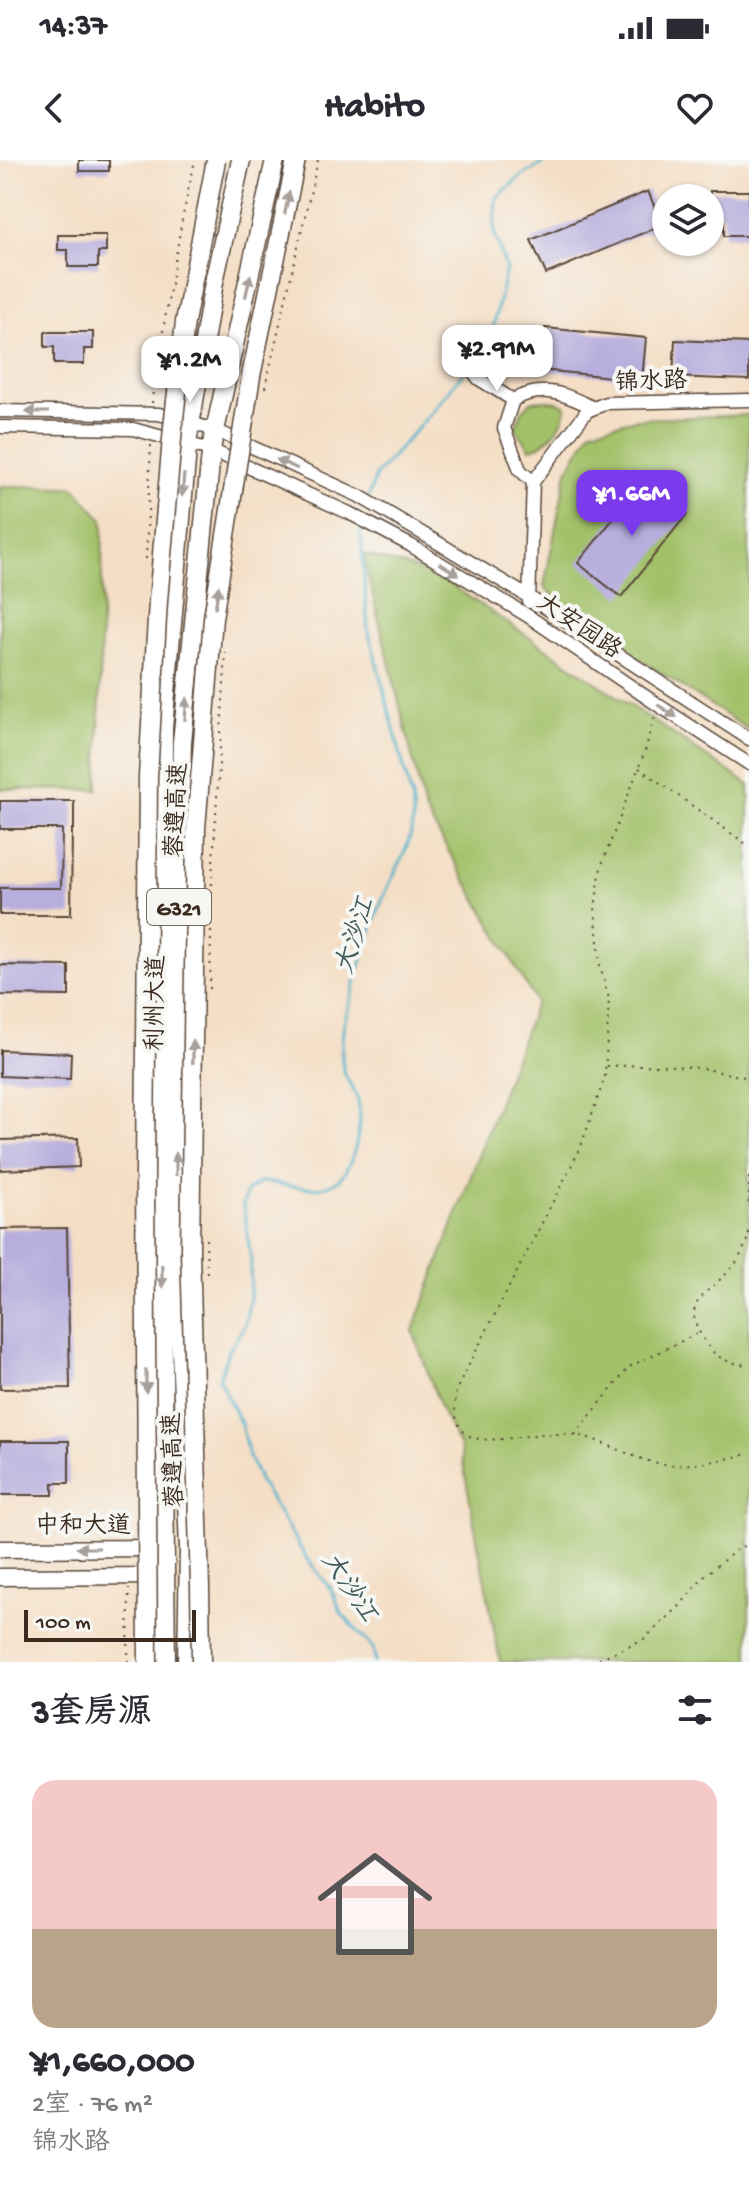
<!DOCTYPE html>
<html lang="zh">
<meta charset="utf-8">
<style>
:root{--surface:#fff;--page:#f2f2f3;--text:#2b2b33;--muted:#7c7c81;--line:#e1e1e2;--accent:#7c3aed}
body{margin:0;font-family:"Gochi Hand","LXGW WenKai TC",sans-serif;background:var(--page);color:var(--text);height:100vh;display:flex;flex-direction:column;font-size:30px;white-space:nowrap}
*{box-sizing:border-box;margin:0}
p{font-size:26px;color:var(--muted)}
.icon{flex:none;width:44px;height:44px;fill:none;stroke:currentColor;stroke-width:2;stroke-linecap:round;stroke-linejoin:round}
.map{position:relative;height:1502px;overflow:hidden}
.panel{display:flex;flex-direction:column;background:var(--surface);flex:1}
.panel>*{flex:none}
.fabs{position:absolute;left:652px;top:24px;display:grid;gap:16px}
.fabs a{display:grid;place-items:center;width:72px;height:72px;border-radius:50%;background:var(--surface);box-shadow:0 2px 6px #0004;font-size:40px}
.scale{position:absolute;left:24px;bottom:20px;width:172px;box-sizing:border-box;padding-left:8px;border:4px solid #3b2a1e;border-top:0;font-size:22px;line-height:28px;white-space:nowrap;color:#3b2a1e;-webkit-text-stroke:6px #f6f6f2;paint-order:stroke}
.price{position:absolute;translate:-50% -68px;padding:0 18px;border-radius:16px;background:#fff;color:#222;font-size:26px;line-height:52px;filter:drop-shadow(0 2px 4px #0008)}
.price::after{content:'';position:absolute;left:50%;top:48px;width:24px;height:18px;margin-left:-12px;background:inherit;clip-path:polygon(0 0,100% 0,50% 100%)}
.price.selected{background:var(--accent);color:#fff}
ul{padding:0;list-style:none}
li{display:grid;align-content:center;gap:16px;height:424px;padding:0 32px}
li+li{border-top:2px solid var(--line)}
li span{display:grid;place-items:center;height:248px;border-radius:24px;color:#555}
li>.icon{margin-inline-start:auto}
span .icon{width:144px;height:144px;fill:#fffc;stroke-width:1}
li b{font-size:34px}
h2{display:flex;justify-content:space-between;align-items:center;height:96px;padding:0 32px;font-size:34px}
.status{display:flex;justify-content:space-between;align-items:center;height:56px;padding:0 40px;background:var(--surface);direction:ltr}
.status svg{height:22px;fill:currentColor}
header{display:flex;justify-content:space-between;align-items:center;height:104px;padding:0 32px;background:var(--surface);font-size:36px;font-weight:700}
.map>svg:first-child{display:block}
.green{fill:#a3c169;stroke:#6f7644;stroke-width:2}
.lines{fill:none;stroke-linecap:round;stroke-linejoin:round}
.stream{stroke:#49b0c9;stroke-width:3}
.building{fill:#b7aedd}
.minor-casing{stroke:#574537;stroke-width:15}
.major-casing{stroke:#574537;stroke-width:19}
.highway-casing{stroke:#574537;stroke-width:21}
.path{stroke:#574537;stroke-width:2;stroke-dasharray:2 6;stroke-linecap:butt}
.minor{stroke:#fff;stroke-width:12}
.major{stroke:#fff;stroke-width:16}
.highway{stroke:#fff;stroke-width:18}
.highway-bridge-casing{stroke:#574537;stroke-width:21;stroke-linecap:butt}
.highway-bridge{stroke:#fff;stroke-width:18}
.oneway{fill:#a79f9a}
.labels{text-anchor:middle;stroke-width:8;stroke-linejoin:round;paint-order:stroke}
.shield{fill:#f6f6f2;stroke:#73675e;stroke-width:2}
.shield-label{font-size:22px;font-weight:bold;fill:#3b2a1e}
.street-label{font-size:24px;fill:#3b2a1e;stroke:#f6f6f2}
.water-label{font-size:26px;font-style:italic;fill:#40595a;stroke:#f6f6f2}
</style>
<div class="status"><b>14:37</b><svg viewBox="0 0 49 12"><path d="M0 12V9h3v3zM5 12V6h3v6zM10 12V3h3v9zM15 12V0h3v12zM26 1h20v11H26zM47 4h2v5h-2z"/></svg></div>
<header><svg class="icon" aria-label="back" viewBox="0 0 24 24"><path d="M15 5l-7 7 7 7"/></svg>Habito<svg class="icon" aria-label="heart" viewBox="0 0 24 24"><path d="M12 20l-8-8c-3-5 5-10 8-4 3-6 11-1 8 4z"/></svg></header>
<div class="map">
<svg width="749" height="1502" viewBox="0 0 749 1502">
<rect width="100%" height="100%" fill="#f6f6f2"/>
<filter id="ink" filterUnits="userSpaceOnUse"><feTurbulence type="fractalNoise" baseFrequency=".0125" numOctaves="2"/><feDisplacementMap in="SourceGraphic" scale="16" xChannelSelector="R" yChannelSelector="G"/><feConvolveMatrix kernelMatrix="1 2 1 2 8 2 1 2 1" color-interpolation-filters="sRGB"/></filter>
<filter id="wash" filterUnits="userSpaceOnUse"><feTurbulence type="fractalNoise" baseFrequency=".006" numOctaves="4" result="noise"/><feDisplacementMap in="SourceGraphic" scale="32" xChannelSelector="R" yChannelSelector="G"/><feGaussianBlur stdDeviation="1.8" result="paint"/><feColorMatrix in="noise" values="0 0 0 0 0 0 0 0 0 0 0 0 0 0 0 0 0 1.4 0 .05"/><feComposite in="paint" operator="in"/></filter>
<g filter="url(#wash)">
<rect width="100%" height="100%" fill="#f4dec5"/>
<!-- green -->
<path class="green" d="M543,240l15,2 8,4c0,17 -19,40 -36,43l-15,-22 7,-15 10,-11z
M749,255v315l-177,-115 -28,-29 23,-115 24,-41 45,-11z
M0,326l74,1 29,33 -5,270 -98,-1z
M363,394l73,21 313,210v877h-249l-40,-215 -18,-35 -29,-81 123,-329 -111,-192z"/>
<g class="lines">
<!-- stream -->
<path class="stream" d="M472,202l19,-24 15,-69 -12,-38 2,-33 24,-21 29,-17
M368,338l8,-23 54,-61 37,-46
M360,364l8,105 44,170c7,42 -19,71 -33,109 -11,28 -19,58 -27,87 -3,12 -8,24 -9,36 -1,10 -2,26 0,37 2,11 12,21 15,33 4,22 -1,51 -13,71 -17,28 -59,11 -85,10l-13,9 -4,13 8,56 -1,37 -5,28 -17,27 -9,27 22,45 8,33 11,25 47,77 24,30 11,25 31,34 2,14"/>
</g>
<g id="blocks">
<!-- building -->
<path class="building" d="M79,0h30v11h-30z
M648,31l14,34 -116,49 -15,-34z
M710,31h39v45h-25v-21h-14z
M58,75h48v17h-8v15h-30v-17h-10z
M545,168l101,10 -4,42 -101,-10z
M45,172h48v17h-9v15h-30v-17h-9z
M675,180l74,3v37l-76,-3z
M644,320l43,34 -66,83 -43,-34z
M0,641h74v28h-2l-1,86h-71v-27h61l1,-59h-62z
M0,805l69,1v30l-69,-1z
M0,890l71,3 -1,26 -70,-3z
M78,978l1,29 -79,3v-30z
M67,1068l3,160 -70,1v-160z
M0,1281h69v42h-16v12h-53z"/>
</g>
</g>
<g filter="url(#ink)">
<use href="#blocks" fill-opacity="0" stroke="#574537" stroke-width="2"/>
<g class="lines">
<!-- minor casing -->
<g class="minor-casing">
<path id="minor" d="M462,198l17,21 34,21
M0,251l159,3 56,16 144,66 29,17 141,84 220,142
M0,267l133,2 78,21 138,63 61,32 118,71 130,89 91,59
M533,322l-13,-12 -16,-42 9,-28c31,-16 52,-6 81,8
M529,442l4,-120 54,-71 19,-8 143,-3"/>
</g>
<!-- major casing -->
<g class="major-casing">
<path id="major" d="M0,1389l160,-1
M0,1417l158,-1"/>
</g>
<!-- highway casing -->
<g class="highway-casing">
<path id="highway" d="M166,1502l-5,-491 2,-442 25,-292 26,-155 27,-122
M187,1502l2,-113 -13,-327 1,-248 5,-232 30,-298 63,-284"/>
</g>
<!-- path -->
<path class="path" d="M265,228l53,-228
M152,243l1,-14 29,-169 13,-60
M146,399l5,-114
M654,558l-9,33 -44,116 -6,41 5,57 9,34 -4,78 -25,72 -124,241c-2,15 -3,35 12,45 17,11 59,-1 79,-1 13,0 30,0 42,4 25,8 49,23 75,26 29,3 57,-4 85,-10
M639,608l110,78
M210,829l2,-111 14,-226
M607,906l53,-1 41,3 48,10
M749,1017v32
M749,1072c-3,14 -10,29 -20,39 -24,25 -51,32 -23,72 10,16 25,21 43,22
M206,1079l1,38
M575,1275l54,-68 67,-33
M128,1502l1,-73
M592,1502l52,-23 34,-31 26,-32 31,-25 14,-8"/>
<!-- minor -->
<use href="#minor" class="minor"/>
<!-- major -->
<use href="#major" class="major"/>
<!-- highway -->
<use href="#highway" class="highway"/>
<!-- highway-bridge casing -->
<g class="highway-bridge-casing">
<path id="highway-bridge" d="M148,1502l-3,-487 3,-398 10,-176 15,-174 12,-105 31,-162
M201,1502l-1,-74 -10,-337 6,-423 17,-210 38,-242 45,-216"/>
</g>
<!-- highway-bridge -->
<use href="#highway-bridge" class="highway-bridge"/>
</g>
<!-- one-way arrows -->
<defs><path id="oneway-solid" d="M-6-.8H1V-3.2L6.5 0L1 3.2V.8H-6Z" transform="scale(2)"/></defs>
<g class="oneway">
<use href="#oneway-solid" transform="translate(287 43) rotate(-78)"/>
<use href="#oneway-solid" transform="translate(248 126) rotate(-77)"/>
<use href="#oneway-solid" transform="translate(37 252) rotate(-180)"/>
<use href="#oneway-solid" transform="translate(287 304) rotate(-156)"/>
<use href="#oneway-solid" transform="translate(183 325) rotate(95)"/>
<use href="#oneway-solid" transform="translate(449 409) rotate(31)"/>
<use href="#oneway-solid" transform="translate(217 437) rotate(-81)"/>
<use href="#oneway-solid" transform="translate(186 549) rotate(-84)"/>
<use href="#oneway-solid" transform="translate(667 551) rotate(33)"/>
<use href="#oneway-solid" transform="translate(193 892) rotate(-89)"/>
<use href="#oneway-solid" transform="translate(176 1004) rotate(-90)"/>
<use href="#oneway-solid" transform="translate(162 1116) rotate(89)"/>
<use href="#oneway-solid" transform="translate(146 1221) rotate(90)"/>
<use href="#oneway-solid" transform="translate(88 1388) rotate(180)"/>
</g>
</g>
<g class="labels">
<!-- shield labels -->
<rect class="shield" x="147" y="729" width="64" height="36" rx="6"/>
<g class="shield-label">
<text x="179" y="755">G321</text>
</g>
<!-- street labels -->
<g class="street-label">
<text transform="translate(651 220) rotate(-2)" y="8">锦水路</text>
<text transform="translate(580 465) rotate(34)" y="8">大安园路</text>
<text transform="translate(175 650) rotate(-87)" y="8">蓉遵高速</text>
<text transform="translate(154 843) rotate(-89)" y="8">利州大道</text>
<text transform="translate(172 1300) rotate(-92)" y="8">蓉遵高速</text>
<text x="83" y="1372">中和大道</text>
</g>
<!-- water labels -->
<g class="water-label">
<text transform="translate(353 775) rotate(-73)" y="9">大沙江</text>
<text transform="translate(351 1426) rotate(56)" y="9">大沙江</text>
</g>
</g>
</svg>
<div class="fabs">
<a><svg class="icon" aria-label="layers" viewBox="0 0 24 24"><path d="M12 4l9 5-9 5-9-5zM3 14l9 5 9-5"/></svg></a>
</div>
<div class="scale">100 m</div>
<b class="price" style="left:497px;top:233px">¥2.91M</b>
<b class="price" style="left:190px;top:244px">¥1.2M</b>
<b class="price selected" style="left:632px;top:378px">¥1.66M</b>
</div>
<section class="panel">
<h2>3套房源<svg class="icon" aria-label="filters" viewBox="0 0 24 24"><path d="M4 7h16M4 17h16"/><circle cx="9" cy="7" r="2"/><circle cx="15" cy="17" r="2"/></svg></h2>
<ul>
<li><span style="background:linear-gradient(#f6c9c9 60%,#b9a48a 0)"><svg class="icon" aria-label="home" viewBox="0 0 24 24"><path d="M3 11l9-7 9 7M6 9v11h12V9"/></svg></span><div><b>¥1,660,000</b><p>2室 · 76 m²</p><p>锦水路</p></div></li>
</ul>
</section>
